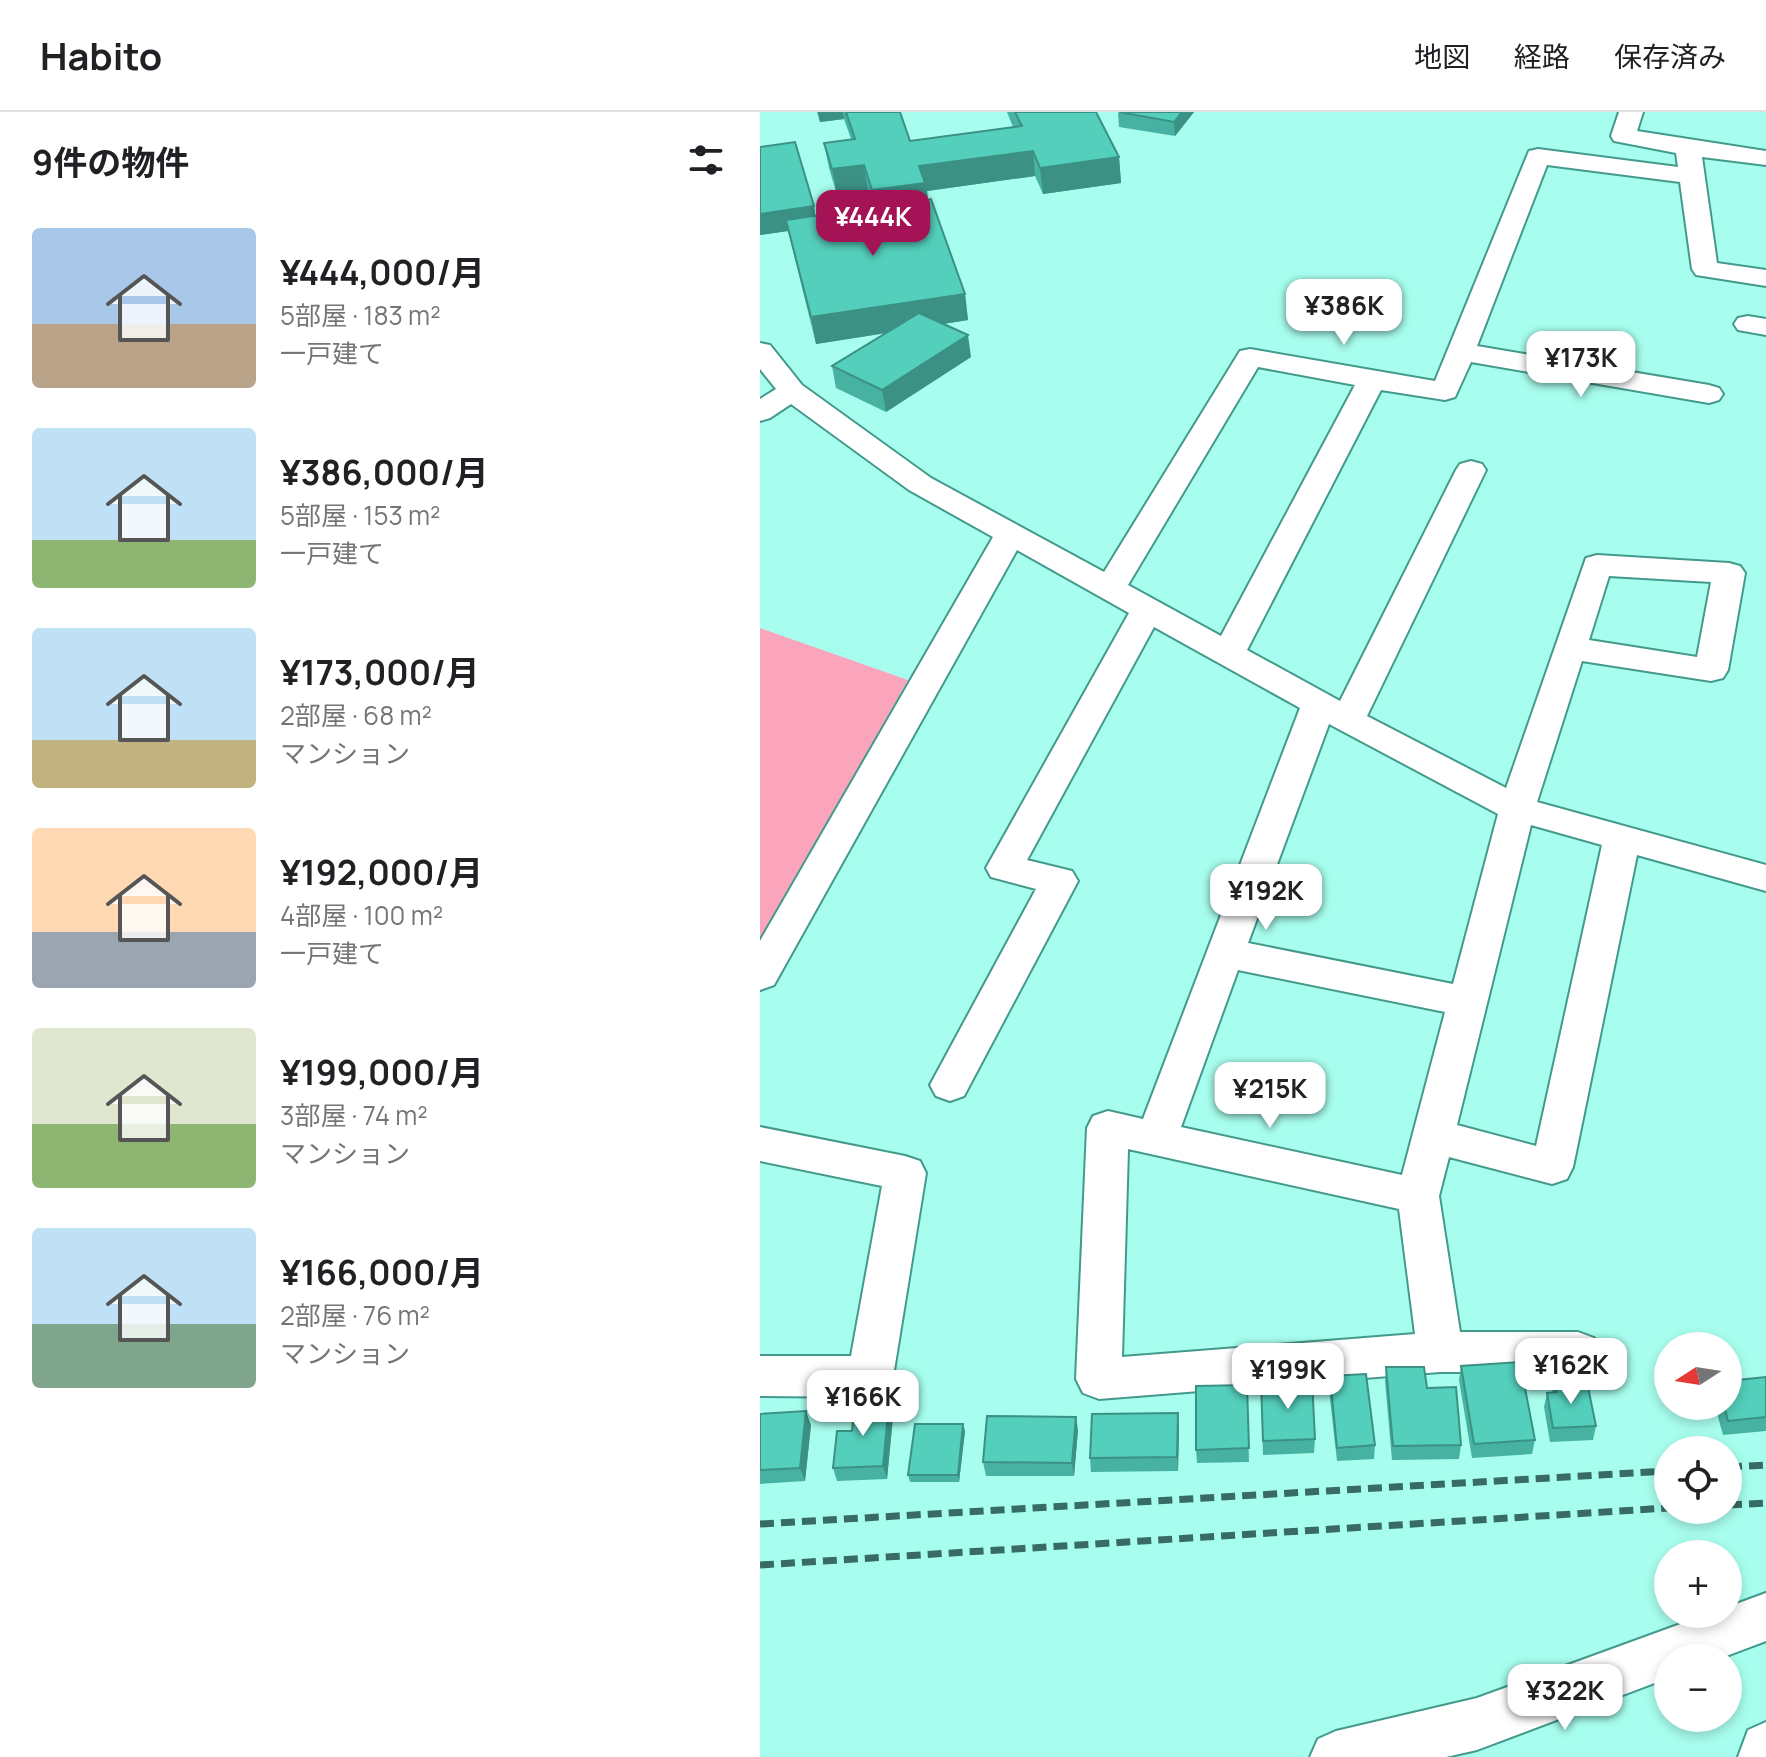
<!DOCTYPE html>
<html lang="ja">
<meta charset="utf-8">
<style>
:root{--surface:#fff;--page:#f2f2f2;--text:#202124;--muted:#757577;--line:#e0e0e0;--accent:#a41355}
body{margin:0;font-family:Manrope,"Noto Sans JP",sans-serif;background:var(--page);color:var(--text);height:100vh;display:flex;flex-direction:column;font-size:30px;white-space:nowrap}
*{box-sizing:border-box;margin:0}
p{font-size:26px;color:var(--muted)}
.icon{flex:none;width:44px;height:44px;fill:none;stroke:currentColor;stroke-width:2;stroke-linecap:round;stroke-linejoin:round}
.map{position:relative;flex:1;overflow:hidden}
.side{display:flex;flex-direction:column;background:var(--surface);width:760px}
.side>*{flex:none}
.needle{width:52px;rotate:258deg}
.fabs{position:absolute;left:894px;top:1220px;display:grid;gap:16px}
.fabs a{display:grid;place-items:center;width:88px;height:88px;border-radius:50%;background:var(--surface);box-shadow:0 4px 12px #0003;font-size:40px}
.price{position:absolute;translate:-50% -68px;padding:0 18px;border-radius:16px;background:#fff;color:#222;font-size:26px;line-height:52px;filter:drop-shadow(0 2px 4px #0008)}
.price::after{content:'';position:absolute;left:50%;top:48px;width:24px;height:18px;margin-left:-12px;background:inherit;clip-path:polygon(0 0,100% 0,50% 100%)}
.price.active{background:var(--accent);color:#fff}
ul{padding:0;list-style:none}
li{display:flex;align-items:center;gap:24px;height:200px;padding:0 32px}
li span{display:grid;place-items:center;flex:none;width:224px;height:160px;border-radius:8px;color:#555}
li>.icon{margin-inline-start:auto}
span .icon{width:96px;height:96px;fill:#fffc;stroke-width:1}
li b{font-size:34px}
h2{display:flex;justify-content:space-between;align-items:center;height:96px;padding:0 32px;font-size:34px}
header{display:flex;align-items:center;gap:48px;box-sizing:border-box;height:112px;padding:0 40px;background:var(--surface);border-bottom:2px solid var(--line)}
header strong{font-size:38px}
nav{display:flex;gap:44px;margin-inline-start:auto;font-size:28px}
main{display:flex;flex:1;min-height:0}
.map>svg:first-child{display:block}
.green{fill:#fba5bd}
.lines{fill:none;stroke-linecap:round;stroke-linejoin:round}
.street-casing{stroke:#439a8c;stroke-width:4}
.street{fill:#fff;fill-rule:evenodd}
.rail{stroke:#376b63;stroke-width:7;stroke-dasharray:14 7;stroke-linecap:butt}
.wall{fill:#48b2a2}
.shaded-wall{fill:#3b9184}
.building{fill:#54cfbc;stroke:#3b9184;stroke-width:2}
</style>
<header>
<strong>Habito</strong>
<nav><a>地図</a><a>経路</a><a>保存済み</a></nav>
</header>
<main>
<section class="side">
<h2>9件の物件<svg class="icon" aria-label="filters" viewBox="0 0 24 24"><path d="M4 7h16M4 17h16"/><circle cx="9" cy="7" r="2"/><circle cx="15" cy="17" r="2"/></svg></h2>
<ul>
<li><span style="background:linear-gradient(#a9c7e8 60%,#b9a48a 0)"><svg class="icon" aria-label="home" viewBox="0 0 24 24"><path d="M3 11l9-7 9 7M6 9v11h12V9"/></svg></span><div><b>¥444,000/月</b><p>5部屋 · 183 m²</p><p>一戸建て</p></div></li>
<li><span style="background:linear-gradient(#bfe0f5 70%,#8fb573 0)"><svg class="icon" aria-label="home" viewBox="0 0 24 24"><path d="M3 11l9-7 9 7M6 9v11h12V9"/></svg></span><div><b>¥386,000/月</b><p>5部屋 · 153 m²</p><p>一戸建て</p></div></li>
<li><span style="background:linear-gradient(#bfe0f5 70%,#c2b280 0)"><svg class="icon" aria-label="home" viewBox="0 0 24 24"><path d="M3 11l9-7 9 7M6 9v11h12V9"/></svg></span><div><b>¥173,000/月</b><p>2部屋 · 68 m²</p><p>マンション</p></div></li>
<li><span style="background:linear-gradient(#ffd9b3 65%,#9aa5b1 0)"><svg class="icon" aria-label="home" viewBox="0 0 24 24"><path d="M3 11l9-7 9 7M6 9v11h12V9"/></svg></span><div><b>¥192,000/月</b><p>4部屋 · 100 m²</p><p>一戸建て</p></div></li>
<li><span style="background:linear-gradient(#dfe7d0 60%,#8fb573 0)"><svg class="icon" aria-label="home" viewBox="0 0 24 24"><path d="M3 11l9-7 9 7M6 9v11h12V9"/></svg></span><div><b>¥199,000/月</b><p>3部屋 · 74 m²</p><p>マンション</p></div></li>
<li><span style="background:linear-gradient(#bfe0f5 60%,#7fa58c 0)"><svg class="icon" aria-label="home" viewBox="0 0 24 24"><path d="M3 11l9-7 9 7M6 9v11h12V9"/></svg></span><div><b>¥166,000/月</b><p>2部屋 · 76 m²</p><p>マンション</p></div></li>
</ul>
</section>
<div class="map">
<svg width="1006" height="1645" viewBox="0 0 1006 1645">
<rect width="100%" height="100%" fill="#a8feee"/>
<!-- green -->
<path class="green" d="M0,516l148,52 -148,264z"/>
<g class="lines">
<!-- street casing -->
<g class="street-casing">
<path id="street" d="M859,0h24l-6,19 129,20v14l-64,-8 15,106 49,7v16l-70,-11 -4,-6 -12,-87 -133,-17 -70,181 232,39 10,3 4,6 -4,6 -10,3 -238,-41 -16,35 -10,3 -64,-10 -134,260 93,51 116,-231 4,-6 11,-3 11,3 4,6 -119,246 139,72 80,-230 11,-3 132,8 11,3 5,7 -17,97 -5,8 -12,3 -129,-20 -45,141 229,63v26l-129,-36 -64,312 -6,12 -15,5 -103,-27 -10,39 21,136h118l16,6 7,14 -7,14 -16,6h-138l-341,27 -16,-6 -7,-14 11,-251 6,-12 15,-5 35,8 157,-411 -146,-81 -127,233 45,11 6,10 -114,215 -14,5 -14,-5 -6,-11 106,-196 -45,-12 -5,-9 143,-255 -112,-63 -243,435 -14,5v-49l233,-404 -84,-47 -118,-86 -21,14 -10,3v-22l16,-10 -16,-20v-26l10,2 32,40 129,93 173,94 136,-221 10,-2 185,32 94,-230 9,-2 140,18 -2,-14 -62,-12 -3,-5zM498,255l97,18 -134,251 -93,-51zM849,464l102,6 -14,75 -108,-17zM569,612l169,90 -45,170 -205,-41zM771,713l71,20 -66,301 -79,-21zM478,858l207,42 -43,163 -221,-48zM368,1037l271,60 16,125 -293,23z
M988,204l18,3v16l-28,-5 -4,-6 4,-6z
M0,1015l145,29 15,5 6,12 -33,204 -7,14 -16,6 -110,-1v-40h91l31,-170 -122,-25z
M1006,1481v48l-45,17h-53v20l-191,72 -31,7h-136l8,-18 18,-8 141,-33 231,-84h20v-7z
M1006,1610v35h-28l10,-27z"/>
</g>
<!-- street -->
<use href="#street" class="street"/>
<!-- rail -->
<path class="rail" d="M968,1355l38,-2
M968,1393l38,-2
M0,1412l908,-53
M0,1453l908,-57"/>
</g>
<!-- wall -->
<path class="wall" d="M57,0h83l10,29 103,-14 -6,-15h89l23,45 2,26 -78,11 -8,-18 -108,15 1,9 37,94 3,26 -25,4 28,33 -85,55 -50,-24 -4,-22 55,-33 -71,11 -28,-113 -28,4 55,-19 58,-8 -5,-17 -31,4 -8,-27 -5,-25 27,-4 -7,-20 -24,3z
M434,0l-19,24 -56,-9 -1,-14z
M701,1254l74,74 -3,14 -60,4 -13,-78z
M626,1255l41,21 34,57 -2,14 -67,1 -7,-79z
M570,1264l45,69 -1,14 -37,2 -8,-71z
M1006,1265v54l-43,4 -8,-29h13z
M795,1269l19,6 22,39 -3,14 -43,2 -6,-35 3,-14 5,-1z
M487,1273l2,77 -52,1 -1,-13z
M501,1284l54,43 -1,14 -51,2z
M129,1291l4,14 -6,62 -50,2 -4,-13 19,-37z
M0,1302l51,11 -6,56 -45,3z
M419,1315l-1,44 -87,1 -1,-14z
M318,1318l-4,46h-88l-3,-14z
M205,1319l-6,51h-49l-2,-7z"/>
<!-- shaded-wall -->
<path class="shaded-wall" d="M58,0h25l1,7 -24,3z
M422,0h12l-19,24 -1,-14z
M273,39l2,25 -108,15 2,18 -53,7 -4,-26 47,-24z
M359,45l2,26 -78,11 -3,-26z
M104,53l4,26 -31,4 -5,-26z
M54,94l3,21 -31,-7 2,11 -28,4v-21z
M205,182l3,26 -152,24 -5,-27z
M208,223l3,22 -85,55 -4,-22z
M129,1291l4,14 -6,62 -4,-13z
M46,1299l5,14 -6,56 -5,-13z
M418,1301l1,14 -1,44 -1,-14z
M316,1305l2,13 -4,46 -2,-13z
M203,1312l2,7 -6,51 -1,-7z"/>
<!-- building -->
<path class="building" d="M86,0h54l10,29 112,-15 -7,-14h81l23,45 -79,11 -7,-17 -114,15 6,17 -53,7 -8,-25 -32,4 -8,-26 31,-4z
M359,0h63l-8,10z
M35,30l19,64 -54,8v-67z
M171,87l34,95 -154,23 -25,-97z
M159,201l49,22 -86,55 -50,-24z
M760,1250l15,78 -61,4 -13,-78z
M626,1255h38l3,21 29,-1 5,58 -68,1z
M606,1262l9,71 -38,3 -7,-72z
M1006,1265v40l-38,4 -4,-15h4v-25z
M552,1268l3,59 -52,2 -2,-59z
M813,1268l1,7h14l8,39 -43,2 -6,-35 10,-1 -2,-11z
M487,1273l2,63 -53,2v-64z
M129,1291l-6,63 -50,2 4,-37h15l3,-27z
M46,1299l-6,57 -40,2v-56z
M418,1301l-1,44 -87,1 2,-44z
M227,1304l89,1 -4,46 -89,-1z
M155,1312h48l-5,51h-50z"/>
</svg>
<div class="fabs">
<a><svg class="needle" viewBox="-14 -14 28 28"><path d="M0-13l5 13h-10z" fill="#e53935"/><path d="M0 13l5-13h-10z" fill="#757577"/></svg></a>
<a><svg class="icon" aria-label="locate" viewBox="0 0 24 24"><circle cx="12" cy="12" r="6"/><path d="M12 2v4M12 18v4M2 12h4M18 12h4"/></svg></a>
<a>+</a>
<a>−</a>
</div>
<b class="price active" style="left:113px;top:146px">¥444K</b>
<b class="price" style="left:584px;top:235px">¥386K</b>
<b class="price" style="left:821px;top:287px">¥173K</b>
<b class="price" style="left:506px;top:820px">¥192K</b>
<b class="price" style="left:510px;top:1018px">¥215K</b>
<b class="price" style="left:811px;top:1294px">¥162K</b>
<b class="price" style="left:528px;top:1299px">¥199K</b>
<b class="price" style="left:103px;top:1326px">¥166K</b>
<b class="price" style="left:805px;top:1620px">¥322K</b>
</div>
</main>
